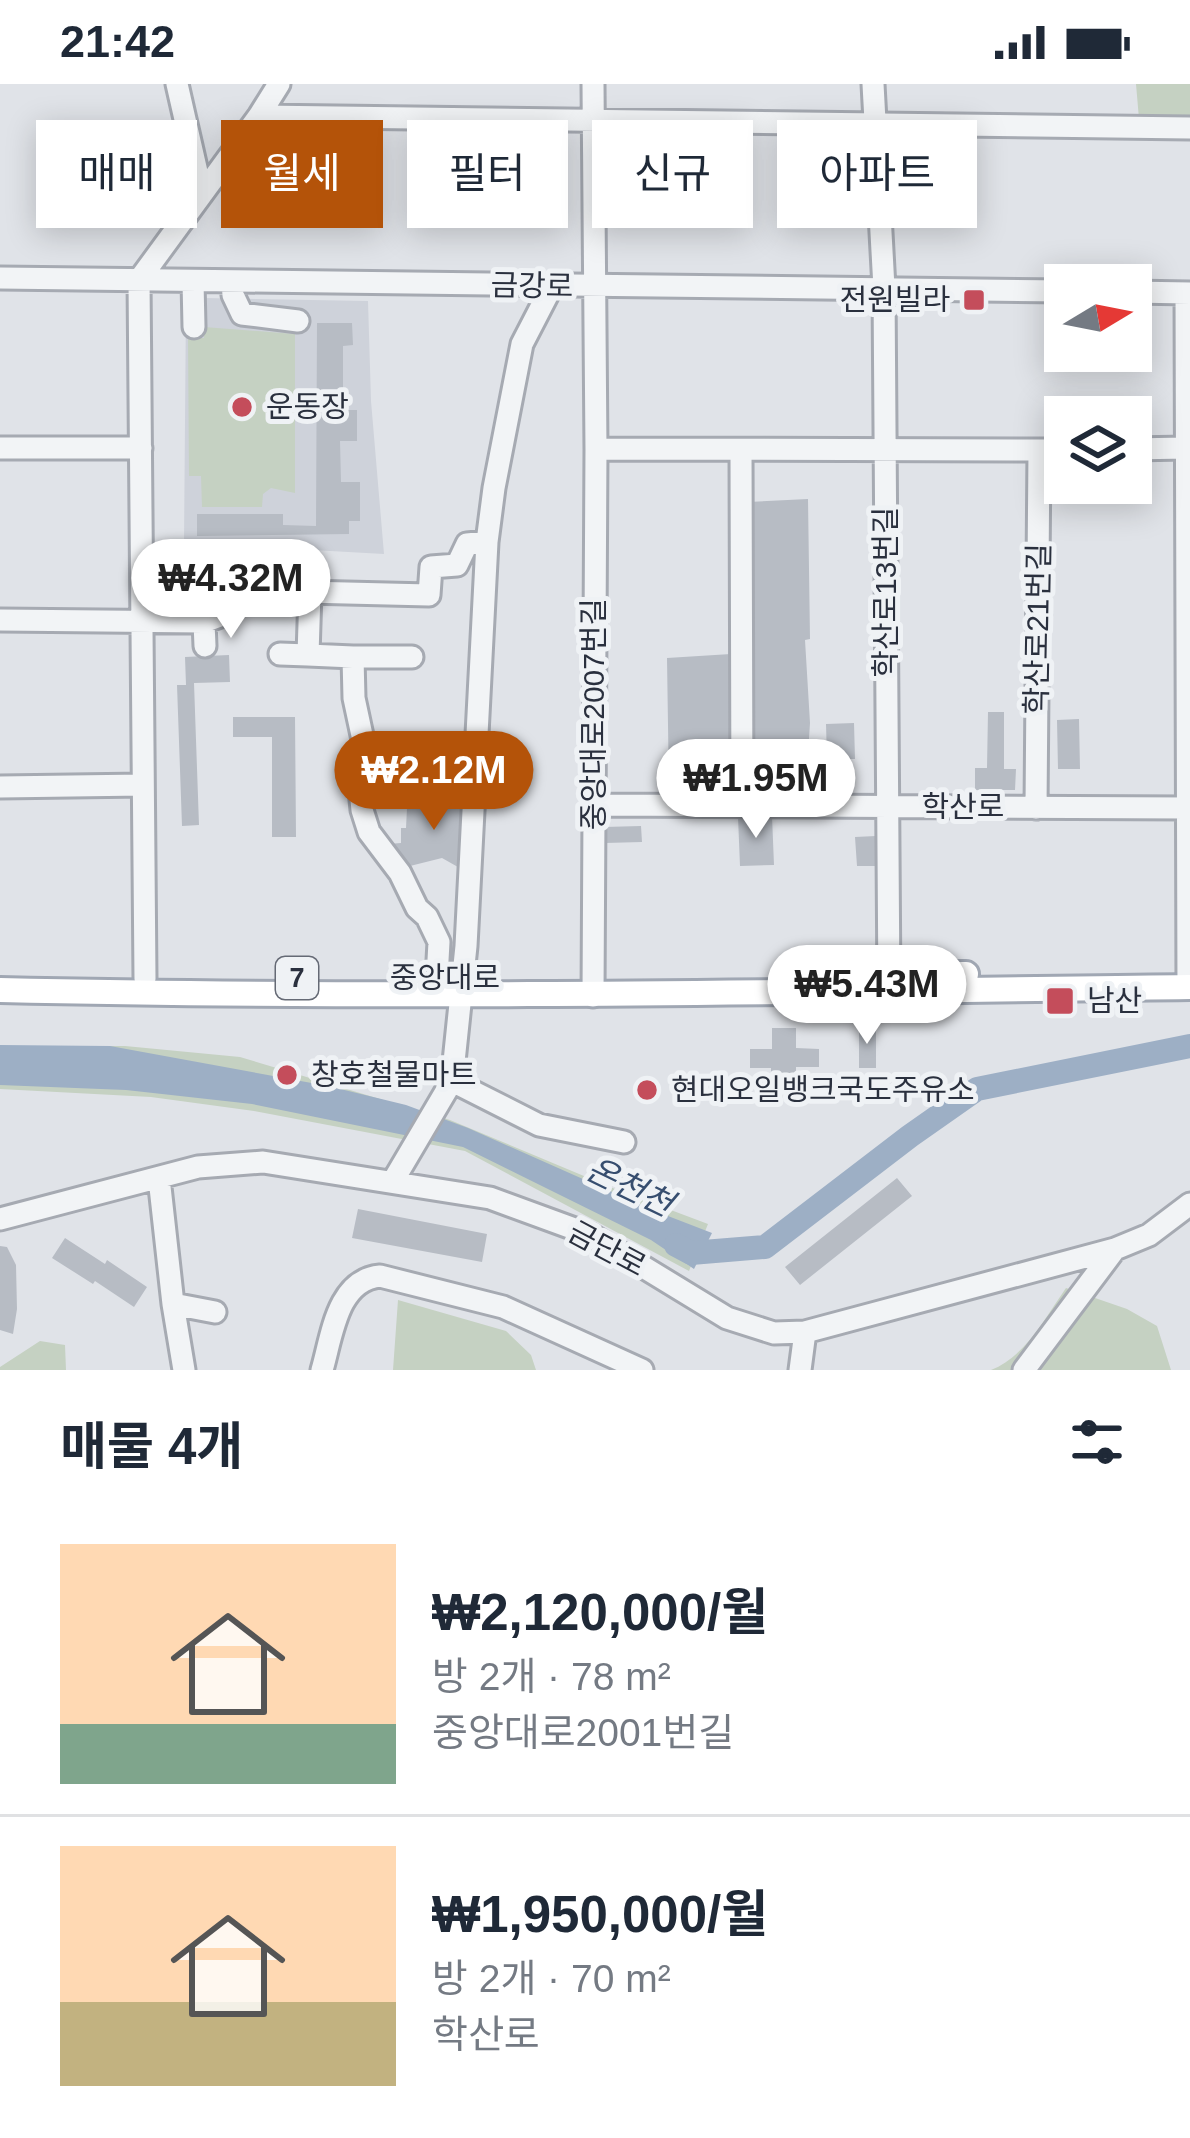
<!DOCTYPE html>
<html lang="ko">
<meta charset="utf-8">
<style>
:root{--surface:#fff;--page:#f6f6f7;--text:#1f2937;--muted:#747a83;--line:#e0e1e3;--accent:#b45309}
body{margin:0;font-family:Arial,"Noto Sans KR",sans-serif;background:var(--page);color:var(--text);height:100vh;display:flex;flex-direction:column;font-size:45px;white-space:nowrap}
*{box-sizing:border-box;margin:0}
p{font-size:39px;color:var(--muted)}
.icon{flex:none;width:66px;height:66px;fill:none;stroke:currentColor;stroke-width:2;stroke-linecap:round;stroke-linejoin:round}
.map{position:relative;height:1286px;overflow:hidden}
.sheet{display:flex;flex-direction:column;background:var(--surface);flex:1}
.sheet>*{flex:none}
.guide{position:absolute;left:36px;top:36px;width:1119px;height:108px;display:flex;gap:24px}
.needle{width:78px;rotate:80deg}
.buttons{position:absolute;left:1044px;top:180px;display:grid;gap:24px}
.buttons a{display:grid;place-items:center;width:108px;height:108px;border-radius:0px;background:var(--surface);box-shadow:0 6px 30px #0003;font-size:60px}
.price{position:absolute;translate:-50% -102px;padding:0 27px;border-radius:42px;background:#fff;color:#222;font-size:39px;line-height:78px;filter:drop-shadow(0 3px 6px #0008)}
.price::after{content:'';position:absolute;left:50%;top:72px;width:36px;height:27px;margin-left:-18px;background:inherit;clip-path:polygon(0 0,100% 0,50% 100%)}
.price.current{background:var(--accent);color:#fff}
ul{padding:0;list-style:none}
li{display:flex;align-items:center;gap:36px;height:300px;padding:0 60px}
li+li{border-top:3px solid var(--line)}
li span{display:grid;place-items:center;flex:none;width:336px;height:240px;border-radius:0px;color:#555}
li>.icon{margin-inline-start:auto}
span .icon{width:144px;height:144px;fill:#fffc;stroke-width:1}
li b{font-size:51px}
h2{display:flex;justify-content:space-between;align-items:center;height:144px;padding:0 60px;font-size:51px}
.chip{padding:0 42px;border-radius:0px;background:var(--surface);box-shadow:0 6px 30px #0003;font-size:42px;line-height:108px}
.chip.current{background:var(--accent);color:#fff}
.status{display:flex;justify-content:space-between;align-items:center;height:84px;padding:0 60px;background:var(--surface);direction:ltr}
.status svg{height:33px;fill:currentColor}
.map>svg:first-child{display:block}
.built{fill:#ced2da}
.green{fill:#c5d1c2}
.water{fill:#9dafc5}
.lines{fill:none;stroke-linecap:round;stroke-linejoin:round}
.river{stroke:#9dafc5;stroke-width:24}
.building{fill:#b7bcc4}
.minor-casing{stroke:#a6aab2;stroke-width:27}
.major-casing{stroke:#a0a7b3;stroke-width:30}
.minor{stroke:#f2f4f6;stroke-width:21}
.major{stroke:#fff;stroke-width:24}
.poi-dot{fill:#c44d5b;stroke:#eff2f5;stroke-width:4.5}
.labels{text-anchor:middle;stroke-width:10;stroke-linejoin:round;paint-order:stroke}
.shield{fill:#eff2f5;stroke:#656a75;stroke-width:3}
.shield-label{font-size:27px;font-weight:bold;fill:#2a303e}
.street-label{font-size:30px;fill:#2a303e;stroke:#eff2f5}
.poi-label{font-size:30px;fill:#2a303e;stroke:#eff2f5;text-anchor:start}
.water-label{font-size:33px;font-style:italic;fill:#374e6f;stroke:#eff2f5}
</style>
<div class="status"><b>21:42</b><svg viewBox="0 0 49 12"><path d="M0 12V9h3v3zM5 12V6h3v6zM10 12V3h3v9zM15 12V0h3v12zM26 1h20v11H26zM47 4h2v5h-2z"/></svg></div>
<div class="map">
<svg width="1190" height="1286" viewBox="0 0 1190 1286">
<rect width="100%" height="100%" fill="#e0e3e8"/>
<!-- built -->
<path class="built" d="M205,214l163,3 3,100 13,153 -200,-11 2,-241 14,-1z"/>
<!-- green -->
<path class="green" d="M1136,0h54v35h-51z
M204,243l91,7v159l-24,-5 -8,6 -1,13h-60l-1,-31h-12l-1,-138h16z
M0,962h125l115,11 210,63 165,69 93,35 -19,47 -224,-120 -211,-40 -103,-14 -151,-8z
M1066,1204l61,21 30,17 14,44h-180c35,-14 54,-52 75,-82z
M398,1216l108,31 25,24 5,15h-143z
M40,1257l25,4 1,25h-66v-3z"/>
<!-- water -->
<path class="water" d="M0,961l110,1 218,40 78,19 62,23 187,83 57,22 -18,36 -43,-29 -188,-93 -211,-43 -126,-14 -126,-5z"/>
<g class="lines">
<!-- river -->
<path class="river" d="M676,1161l15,8 74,-6 145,-111 67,-47 213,-43"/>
</g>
<!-- building -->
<path class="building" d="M317,239h35l1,22 -10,1v64h14v31h-17l1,41h19v39h-11v13l-152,2v-22h86v11l33,1z
M808,415l2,140 -5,1 5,83 -5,77 -47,1 -10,-11v-288z
M731,570l1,137 -7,8 -35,1 -10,-9 -11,1 -2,-134z
M229,571l1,27 -36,1 5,142 -17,1 -5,-141h9l-1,-28z
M988,628h16v57h12l-1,21h-40v-22h12z
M233,633h62l1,120h-24v-100h-39z
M1079,635l1,50h-22l-1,-49z
M854,639l1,36h-28l-1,-35z
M441,709h5l1,5 21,3 -3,70 -23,-13 -40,10 -14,-24 13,-1v-15h5l1,-20 5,-8 16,3v-5l11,3z
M772,732l2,49 -34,1 -2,-49z
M641,742l1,16 -37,1 -1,-16z
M876,752l1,30h-20l-2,-29z
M859,943h17v41h-17z
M772,944h24v20l23,1v18h-23v25h-25v-24h-21v-19h22z
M897,1094l15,18 -112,89 -15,-18z
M358,1125l129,25 -5,28 -130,-24z
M65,1154l40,26 2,-4 40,27 -13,20 -39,-26 -2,3 -41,-26z
M0,1162l7,1 9,18 1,44 -4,25 -13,-4z"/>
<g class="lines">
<!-- minor casing -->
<g class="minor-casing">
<path id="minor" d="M177,0l25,110
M873,0l11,204 5,703
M259,32l931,12
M0,194l1065,13
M193,197l1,46
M232,197l1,14 9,19 56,7
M1131,208l59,1
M1186,209l2,694
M0,364h141
M596,365l469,1
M1131,365l55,-1
M741,366l1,356
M310,508l-2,63 45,2 1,41 12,56 -7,26 3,30 7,22 31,41 17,35 10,9 12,25 -2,36
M0,536l204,2 16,-6 -1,-26 210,5 2,-28 26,-2 10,-21 20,-2
M204,538l1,24
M280,570l28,1
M353,573h59
M0,703l143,-2
M594,721l594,3
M1036,724l3,-357
M145,895l-6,-699 120,-164 20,-32
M593,912l3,-547 -3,-365
M452,997l87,44 85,17
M159,1094l14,126 42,8
M393,1097l59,-100 14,-135 21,-404 7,-54 28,-144 30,-58
M0,1135l198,-52 65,-5 227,36 101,37 136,83 47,15 31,-1 310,-83 34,-14 41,-31
M173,1220l11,66
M322,1286c10,-34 15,-90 58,-94l123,31 139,63
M800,1286l5,-38
M1024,1286l91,-121"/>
</g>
<!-- major casing -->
<g class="major-casing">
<path id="major" d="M844,891l122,-1
M0,906c397,9 793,2 1190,-3"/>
</g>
<!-- minor -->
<use href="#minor" class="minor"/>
<!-- major -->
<use href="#major" class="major"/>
</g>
<!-- markers -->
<g class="poi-dot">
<rect x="962" y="204" width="24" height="24" rx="6"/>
<circle cx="242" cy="323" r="12"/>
<rect x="1045" y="902" width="30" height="30" rx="6"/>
<circle cx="287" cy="991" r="12"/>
<circle cx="647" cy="1006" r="12"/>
</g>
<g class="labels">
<!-- shield labels -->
<rect class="shield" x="276" y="873" width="42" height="42" rx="9"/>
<g class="shield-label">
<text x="297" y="903">7</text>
</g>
<!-- street labels -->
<g class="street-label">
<text transform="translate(532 202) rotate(1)" y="10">금강로</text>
<text transform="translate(886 508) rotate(-90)" y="10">학산로13번길</text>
<text transform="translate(1038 545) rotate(-89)" y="10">학산로21번길</text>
<text transform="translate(594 630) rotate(-90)" y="10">중앙대로2007번길</text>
<text x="963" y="733">학산로</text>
<text x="445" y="904">중앙대로</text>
<text transform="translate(607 1165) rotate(28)" y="10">금단로</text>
</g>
<!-- poi labels -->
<g class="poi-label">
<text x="950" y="226" text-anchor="end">전원빌라</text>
<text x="266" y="333">운동장</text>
<text x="1087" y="927">남산</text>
<text x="311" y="1001">창호철물마트</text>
<text x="671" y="1016">현대오일뱅크국도주유소</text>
</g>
<!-- water labels -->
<g class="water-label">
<text transform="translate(630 1102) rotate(26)" y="12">온천천</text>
</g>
</g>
</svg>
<div class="buttons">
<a><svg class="needle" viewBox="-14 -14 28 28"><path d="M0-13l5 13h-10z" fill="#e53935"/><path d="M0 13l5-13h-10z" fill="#747a83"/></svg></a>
<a><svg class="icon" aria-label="layers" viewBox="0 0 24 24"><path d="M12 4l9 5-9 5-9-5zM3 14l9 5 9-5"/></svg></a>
</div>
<b class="price" style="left:231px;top:557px">₩4.32M</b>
<b class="price current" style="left:434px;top:749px">₩2.12M</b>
<b class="price" style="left:756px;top:757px">₩1.95M</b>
<b class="price" style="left:867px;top:963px">₩5.43M</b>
<div class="guide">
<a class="chip">매매</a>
<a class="chip current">월세</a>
<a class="chip">필터</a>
<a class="chip">신규</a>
<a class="chip">아파트</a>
</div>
</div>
<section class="sheet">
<h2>매물 4개<svg class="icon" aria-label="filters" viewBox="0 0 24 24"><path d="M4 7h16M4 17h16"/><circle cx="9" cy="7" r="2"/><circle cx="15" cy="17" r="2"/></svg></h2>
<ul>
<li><span style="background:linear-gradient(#ffd9b3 75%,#7fa58c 0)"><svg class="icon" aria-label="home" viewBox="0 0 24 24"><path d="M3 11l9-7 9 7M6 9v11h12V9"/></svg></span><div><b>₩2,120,000/월</b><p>방 2개 · 78 m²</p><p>중앙대로2001번길</p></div></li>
<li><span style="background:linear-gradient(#ffd9b3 65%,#c2b280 0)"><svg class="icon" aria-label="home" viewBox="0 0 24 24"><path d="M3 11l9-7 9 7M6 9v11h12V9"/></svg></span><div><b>₩1,950,000/월</b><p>방 2개 · 70 m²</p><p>학산로</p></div></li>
</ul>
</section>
